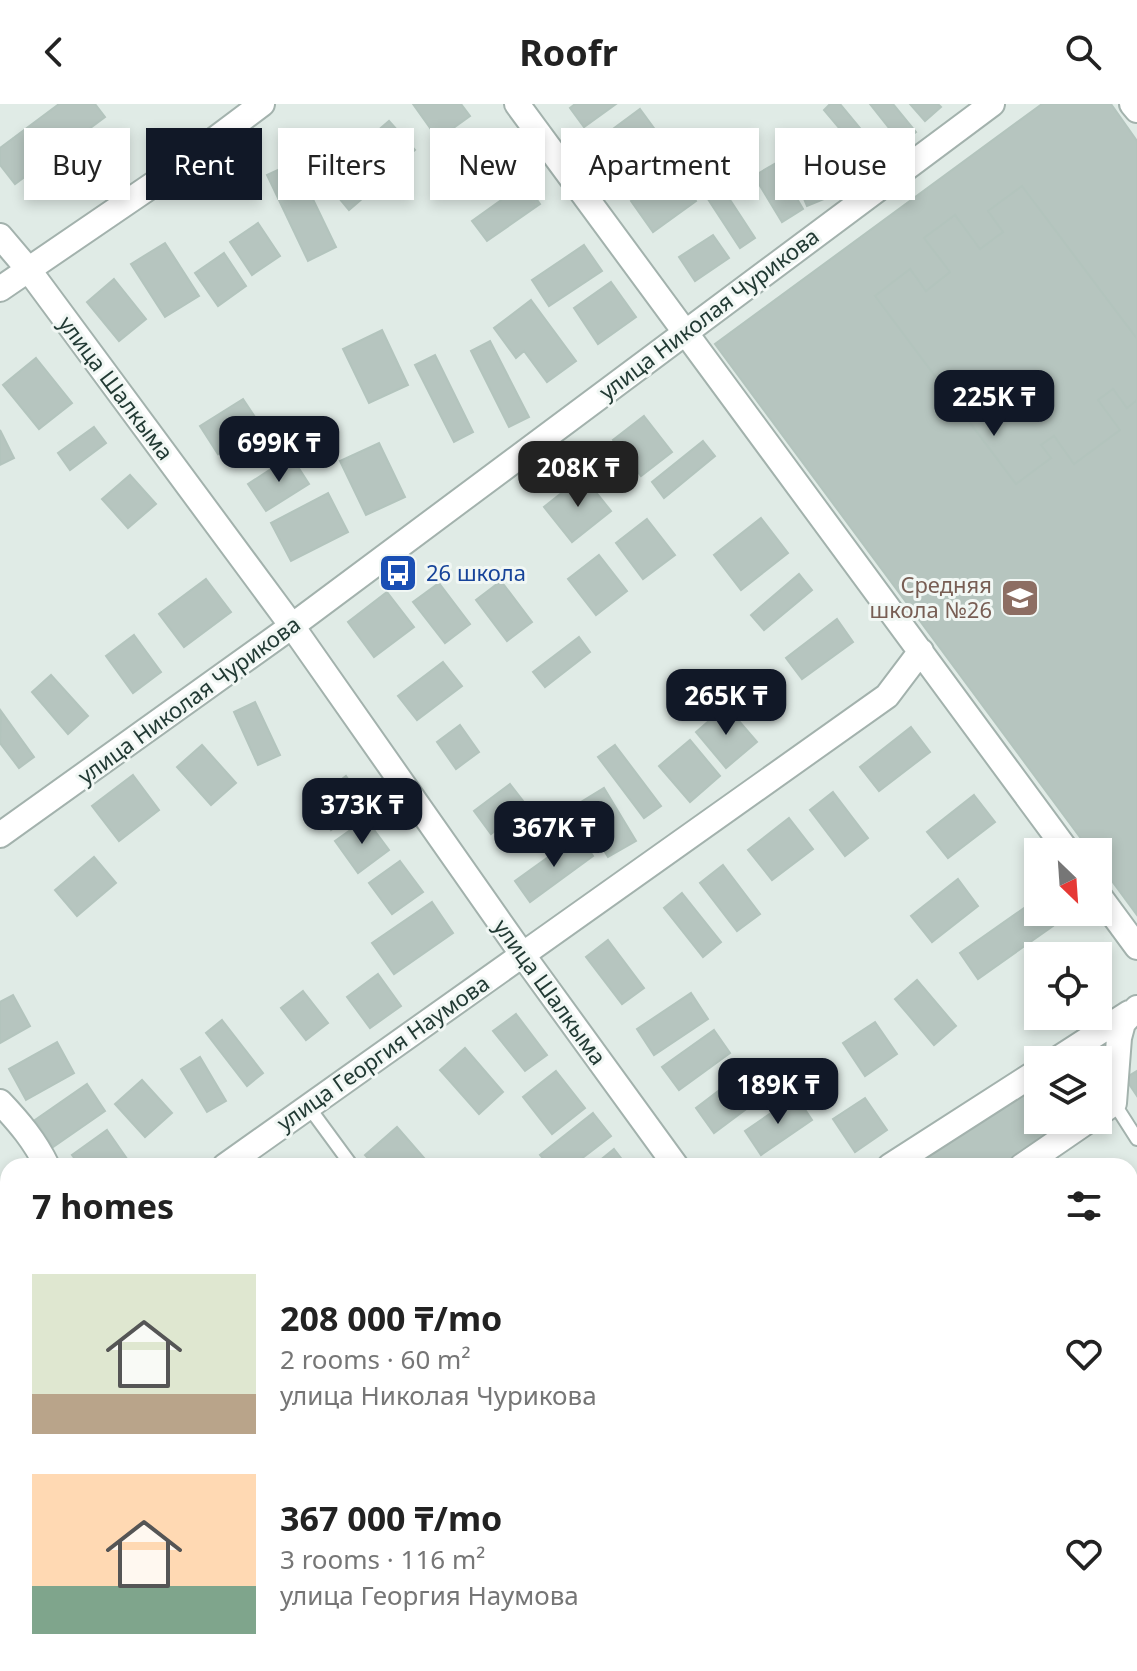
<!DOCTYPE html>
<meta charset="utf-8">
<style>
:root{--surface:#fff;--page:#f2f2f2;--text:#222;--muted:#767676;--accent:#111827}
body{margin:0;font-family:"Noto Sans",sans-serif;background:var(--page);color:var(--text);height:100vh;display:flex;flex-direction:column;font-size:30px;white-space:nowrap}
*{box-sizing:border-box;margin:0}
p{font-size:26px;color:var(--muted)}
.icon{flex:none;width:44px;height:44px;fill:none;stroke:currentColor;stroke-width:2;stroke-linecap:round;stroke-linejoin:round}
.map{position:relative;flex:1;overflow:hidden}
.panel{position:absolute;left:0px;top:1054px;width:1138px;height:514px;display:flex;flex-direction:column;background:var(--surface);border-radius:24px 24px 0 0;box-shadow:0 4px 12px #0003}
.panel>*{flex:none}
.banner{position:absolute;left:24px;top:24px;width:1090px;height:72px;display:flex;gap:16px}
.needle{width:52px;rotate:155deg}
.tools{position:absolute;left:1024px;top:734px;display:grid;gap:16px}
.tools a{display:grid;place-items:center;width:88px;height:88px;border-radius:0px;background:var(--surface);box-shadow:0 4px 12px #0003;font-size:40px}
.price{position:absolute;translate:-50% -68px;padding:0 18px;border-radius:16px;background:var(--accent);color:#fff;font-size:26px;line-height:52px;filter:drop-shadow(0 2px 4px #0008)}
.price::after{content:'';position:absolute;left:50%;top:48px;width:24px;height:18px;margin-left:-12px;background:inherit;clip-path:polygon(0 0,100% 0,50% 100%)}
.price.active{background:#222;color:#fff}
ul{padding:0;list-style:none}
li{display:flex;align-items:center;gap:24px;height:200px;padding:0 32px}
li span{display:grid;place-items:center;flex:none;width:224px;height:160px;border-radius:0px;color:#555}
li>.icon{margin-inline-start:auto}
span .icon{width:96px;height:96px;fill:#fffc;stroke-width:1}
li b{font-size:34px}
h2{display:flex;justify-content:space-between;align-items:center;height:96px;padding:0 32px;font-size:34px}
.pill{padding:0 28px;border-radius:0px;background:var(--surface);box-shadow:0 4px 12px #0003;font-size:28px;line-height:72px}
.pill.active{background:var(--accent);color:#fff}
header{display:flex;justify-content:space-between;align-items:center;height:104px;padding:0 32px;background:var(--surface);font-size:36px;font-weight:700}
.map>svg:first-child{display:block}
.built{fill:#cfdad5}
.green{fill:#badbc4}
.building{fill:#b6c5bf;stroke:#b3c4bd;stroke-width:2}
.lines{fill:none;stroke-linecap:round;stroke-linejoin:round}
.service-casing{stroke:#a3b2ad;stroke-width:16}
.minor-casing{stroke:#a3b2ad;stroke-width:28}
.tertiary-casing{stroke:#a3b2ad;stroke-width:28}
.service{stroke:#fff;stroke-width:12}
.minor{stroke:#fff;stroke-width:24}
.tertiary{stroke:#fff;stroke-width:24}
.labels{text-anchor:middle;stroke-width:6;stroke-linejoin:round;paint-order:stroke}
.street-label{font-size:22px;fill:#223a34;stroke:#f1f7f4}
.transit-label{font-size:22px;fill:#164399;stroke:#f1f7f4;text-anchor:start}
.education-label{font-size:22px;fill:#785e54;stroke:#f1f7f4;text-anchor:end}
</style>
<header><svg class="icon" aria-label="back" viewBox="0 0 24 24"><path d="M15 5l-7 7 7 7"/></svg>Roofr<svg class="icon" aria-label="search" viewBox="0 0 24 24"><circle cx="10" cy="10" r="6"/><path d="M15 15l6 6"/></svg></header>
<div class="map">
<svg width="1137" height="1567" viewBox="0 0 1137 1567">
<rect width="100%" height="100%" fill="#e0ebe6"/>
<!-- built -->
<path class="built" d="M0,1088l8,10v462h25l-16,7h-17z
M341,1560h351l4,7h-351z"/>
<!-- green -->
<path class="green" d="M1137,1185v91l-7,5v-92z"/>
<!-- building -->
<path class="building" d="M59,0h36l10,13 -90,67 -15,-19v-17z
M413,0h48l9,12 -32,23z
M575,0h41l-32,23 -14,-19z
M830,0h10l39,47 -12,10 -43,-51z
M870,0h23l23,28 -15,11z
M910,0h28l3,3 -16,14z
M1042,0h69l26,37v774l-39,-53v-10h-7l-376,-508z
M640,5l19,26 -47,34 -18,-26z
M389,17l26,29 -28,24 -26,-29z
M499,30l16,24 -55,36 -15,-23z
M805,35l24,58 -22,9 -24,-57z
M352,52l25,30 -28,24 -25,-30z
M295,58l41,85 -28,14 -41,-86z
M776,59l27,46 -21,13 -28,-46z
M673,66l23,31 -43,31 -22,-31z
M525,79l15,21 -53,37 -15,-20z
M719,79l36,55 -15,10 -36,-55z
M1022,82l115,153v61l-10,8 -14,-19 -15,11 22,30 -46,34 -20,-28 -13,9 10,13 -35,26 -141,-188 35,-27 16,22 24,-19 -26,-34 31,-23 25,34 23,-17 -15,-21z
M258,119l22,33 -28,19 -22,-33z
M713,131l16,23 -34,23 -16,-24z
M165,139l34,53 -34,21 -34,-53z
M584,141l18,26 -53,35 -17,-26z
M224,149l22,33 -28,20 -23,-33z
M114,175l32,40 -27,22 -32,-39z
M611,178l25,35 -38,27 -24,-36z
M531,196l45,61 -29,21 -23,-31 -8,7 -22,-30z
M382,226l26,55 -39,18 -26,-54z
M490,237l39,76 -20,10 -38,-76z
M435,251l38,77 -19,10 -39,-77z
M36,254l36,45 -33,26 -36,-44z
M243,295l18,27 -43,28 -18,-28z
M644,312l28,36 -31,24 -28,-36z
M94,323l12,16 -36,27 -12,-17z
M0,326l14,28 -14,7z
M703,337l12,15 -51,42 -12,-16z
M379,339l26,54 -39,18 -26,-54z
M291,352l18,28 -43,27 -18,-27z
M130,371l26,29 -28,24 -26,-29z
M583,372l28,35 -39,31 -28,-35z
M328,389l20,39 -57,29 -20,-38z
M761,414l27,35 -47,37 -27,-35z
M647,415l28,36 -32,24 -27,-36z
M599,451l28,36 -31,24 -28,-36z
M799,470l13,16 -48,40 -13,-15z
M206,475l25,33 -47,35 -25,-33z
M501,477l31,41 -25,19 -31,-41z
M439,479l31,41 -25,19 -32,-41z
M387,488l27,35 -40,30 -26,-35z
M837,515l16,23 -51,37 -16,-21z
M134,531l27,37 -28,21 -27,-37z
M579,533l11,15 -45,35 -12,-15z
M443,558l19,24 -45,34 -19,-24z
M51,571l37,41 -20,18 -36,-42z
M255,598l25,53 -22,10 -24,-53z
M726,602l31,36 -31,26 -30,-36z
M1,607l33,46 -15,11 -19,-25z
M460,621l19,27 -23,17 -19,-27z
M911,623l19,25 -51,39 -19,-24z
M690,636l30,36 -30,26 -31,-36z
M202,641l34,38 -25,22 -34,-38z
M615,641l46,61 -17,12 -46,-61z
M133,671l26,35 -40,31 -27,-35z
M346,672l20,27 -35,27 -20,-27z
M510,680l17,22 -36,28 -17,-23z
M604,684l32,53 -28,16 -32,-52z
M833,688l35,46 -23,18 -35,-46z
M974,691l21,27 -47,36 -21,-26z
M789,714l24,31 -41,31 -24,-30z
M366,715l23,31 -31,23 -23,-32z
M579,731l14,21 -63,46 -15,-21z
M94,753l22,26 -39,33 -22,-26z
M400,757l23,31 -31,22 -23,-31z
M723,761l37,49 -23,17 -37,-48z
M958,775l20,27 -46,36 -21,-26z
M682,789l39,49 -18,15 -39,-49z
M1034,797l4,11h5l10,14 -75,53 -18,-26z
M432,798l21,31 -59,41 -22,-31z
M608,836l36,48 -22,16 -36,-47z
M378,870l23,32 -31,22 -23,-31z
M917,876l39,46 -22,19 -39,-46z
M303,887l25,32 -22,17 -25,-32z
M691,889l17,26 -54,36 -17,-26z
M13,891l17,31 -30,17v-41z
M516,910l31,41 -22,16 -32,-40z
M222,916l41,53 -16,13 -41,-53z
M875,918l22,32 -32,22 -22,-33z
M714,926l16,23 -51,37 -17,-23z
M57,938l17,31 -48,27 -17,-31z
M465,944l38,44 -24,22 -39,-44z
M200,953l26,44 -19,11 -26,-43z
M746,966l19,25 -51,38 -18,-25z
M556,967l29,37 -33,26 -29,-37z
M1137,967v25l-12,-18z
M142,976l30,33 -27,24 -30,-33z
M1038,978v38h41l-70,46h-98z
M87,980l18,27 -52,36 -18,-27z
M796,992l16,24 -51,35 -16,-24z
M865,994l22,32 -32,22 -22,-33z
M593,1009l18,23 -39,30h-23l-9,-11z
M397,1023l34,39h-56l-10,-11z
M107,1026l25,36h-52l-8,-11z
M614,1045l13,17h-34z
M1130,1331l7,11v54l-7,4z
M0,1370l8,17v21l-8,3z
M1130,1555l7,12h-35l-4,-5 32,-2z
M33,1560h188l-16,7h-188z
M378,1560h127l-11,5 1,2h-113z
M560,1560h62l1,2 -9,5h-51z
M782,1560h111l-11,7h-110z"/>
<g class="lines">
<!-- service casing -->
<g class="service-casing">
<path id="service" d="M1114,999l23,36
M308,1002l44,60
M724,1567l9,-7"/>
</g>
<!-- minor casing -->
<g class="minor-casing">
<path id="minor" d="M517,0l551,748
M1132,0l5,6
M0,132l28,33 264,357 230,328 154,212
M0,185l170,-116 92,-69
M1098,790l39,53
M1056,956l73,-47
M0,998c19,20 35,39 47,64
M1098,1010l16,-11 5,-65 4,-15 14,-15
M225,1062l662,-470 34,-45
M890,1062l148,-95
M1022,1062l67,-46
M1130,1501l7,-5
M298,1560l2,7
M1037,1567l10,-7"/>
</g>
<!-- tertiary casing -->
<g class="tertiary-casing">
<path id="tertiary" d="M0,731l292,-209 700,-522"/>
</g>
<!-- service -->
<use href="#service" class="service"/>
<!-- minor -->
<use href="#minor" class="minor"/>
<!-- tertiary -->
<use href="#tertiary" class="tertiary"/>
</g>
<!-- icons -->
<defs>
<g id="bus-square" transform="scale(2)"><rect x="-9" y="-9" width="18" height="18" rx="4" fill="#1a4fb4" stroke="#f1f7f4"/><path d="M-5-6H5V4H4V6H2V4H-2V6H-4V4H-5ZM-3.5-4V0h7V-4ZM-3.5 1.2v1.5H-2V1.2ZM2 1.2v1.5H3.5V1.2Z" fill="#fff"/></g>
<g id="school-square" transform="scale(2)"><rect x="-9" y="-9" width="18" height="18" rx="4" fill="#8d6e63" stroke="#f1f7f4"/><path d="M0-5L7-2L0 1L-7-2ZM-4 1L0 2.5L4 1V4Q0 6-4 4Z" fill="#fff"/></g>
</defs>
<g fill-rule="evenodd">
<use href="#bus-square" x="398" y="469"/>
<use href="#school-square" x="1020" y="494"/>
</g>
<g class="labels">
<!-- street labels -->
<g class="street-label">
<text transform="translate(709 210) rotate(-37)" y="8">улица Николая Чурикова</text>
<text transform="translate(116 284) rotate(53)" y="8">улица Шалкыма</text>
<text transform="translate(189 596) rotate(-36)" y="8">улица Николая Чурикова</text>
<text transform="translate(550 888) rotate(54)" y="8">улица Шалкыма</text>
<text transform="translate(383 949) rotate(-35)" y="8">улица Георгия Наумова</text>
</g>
<!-- transit labels -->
<g class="transit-label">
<text x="426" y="477">26 школа</text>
</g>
<!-- education labels -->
<g class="education-label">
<text x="992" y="489">Средняя<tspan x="992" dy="25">школа №26</tspan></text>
</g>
</g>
</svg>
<div class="tools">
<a><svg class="needle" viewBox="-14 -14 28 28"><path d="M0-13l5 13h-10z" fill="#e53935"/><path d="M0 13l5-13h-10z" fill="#767676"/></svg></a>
<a><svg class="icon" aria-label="locate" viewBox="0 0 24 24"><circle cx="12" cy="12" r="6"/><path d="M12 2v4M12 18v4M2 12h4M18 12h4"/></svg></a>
<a><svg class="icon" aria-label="layers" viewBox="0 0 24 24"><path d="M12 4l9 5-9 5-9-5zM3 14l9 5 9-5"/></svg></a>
</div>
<b class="price" style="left:994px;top:334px">225K ₸</b>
<b class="price" style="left:279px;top:380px">699K ₸</b>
<b class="price active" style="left:578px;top:405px">208K ₸</b>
<b class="price" style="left:726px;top:633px">265K ₸</b>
<b class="price" style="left:362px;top:742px">373K ₸</b>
<b class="price" style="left:554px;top:765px">367K ₸</b>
<b class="price" style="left:778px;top:1022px">189K ₸</b>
<div class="banner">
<a class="pill">Buy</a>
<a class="pill active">Rent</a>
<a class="pill">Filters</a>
<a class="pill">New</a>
<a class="pill">Apartment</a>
<a class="pill">House</a>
</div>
<section class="panel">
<h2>7 homes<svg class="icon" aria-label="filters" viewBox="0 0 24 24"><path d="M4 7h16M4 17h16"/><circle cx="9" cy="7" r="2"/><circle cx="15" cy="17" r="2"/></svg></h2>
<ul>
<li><span style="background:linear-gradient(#dfe7d0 75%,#b9a48a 0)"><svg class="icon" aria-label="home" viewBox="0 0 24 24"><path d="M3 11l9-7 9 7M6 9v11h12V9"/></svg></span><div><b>208 000 ₸/mo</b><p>2 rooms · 60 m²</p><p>улица Николая Чурикова</p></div><svg class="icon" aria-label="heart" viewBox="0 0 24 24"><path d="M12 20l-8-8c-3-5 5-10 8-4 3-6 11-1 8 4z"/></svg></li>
<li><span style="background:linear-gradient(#ffd9b3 70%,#7fa58c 0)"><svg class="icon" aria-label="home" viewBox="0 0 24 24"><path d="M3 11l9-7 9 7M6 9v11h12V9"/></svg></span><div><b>367 000 ₸/mo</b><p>3 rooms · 116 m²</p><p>улица Георгия Наумова</p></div><svg class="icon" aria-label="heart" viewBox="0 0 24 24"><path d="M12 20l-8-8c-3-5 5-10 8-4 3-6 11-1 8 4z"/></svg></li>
</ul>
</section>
</div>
